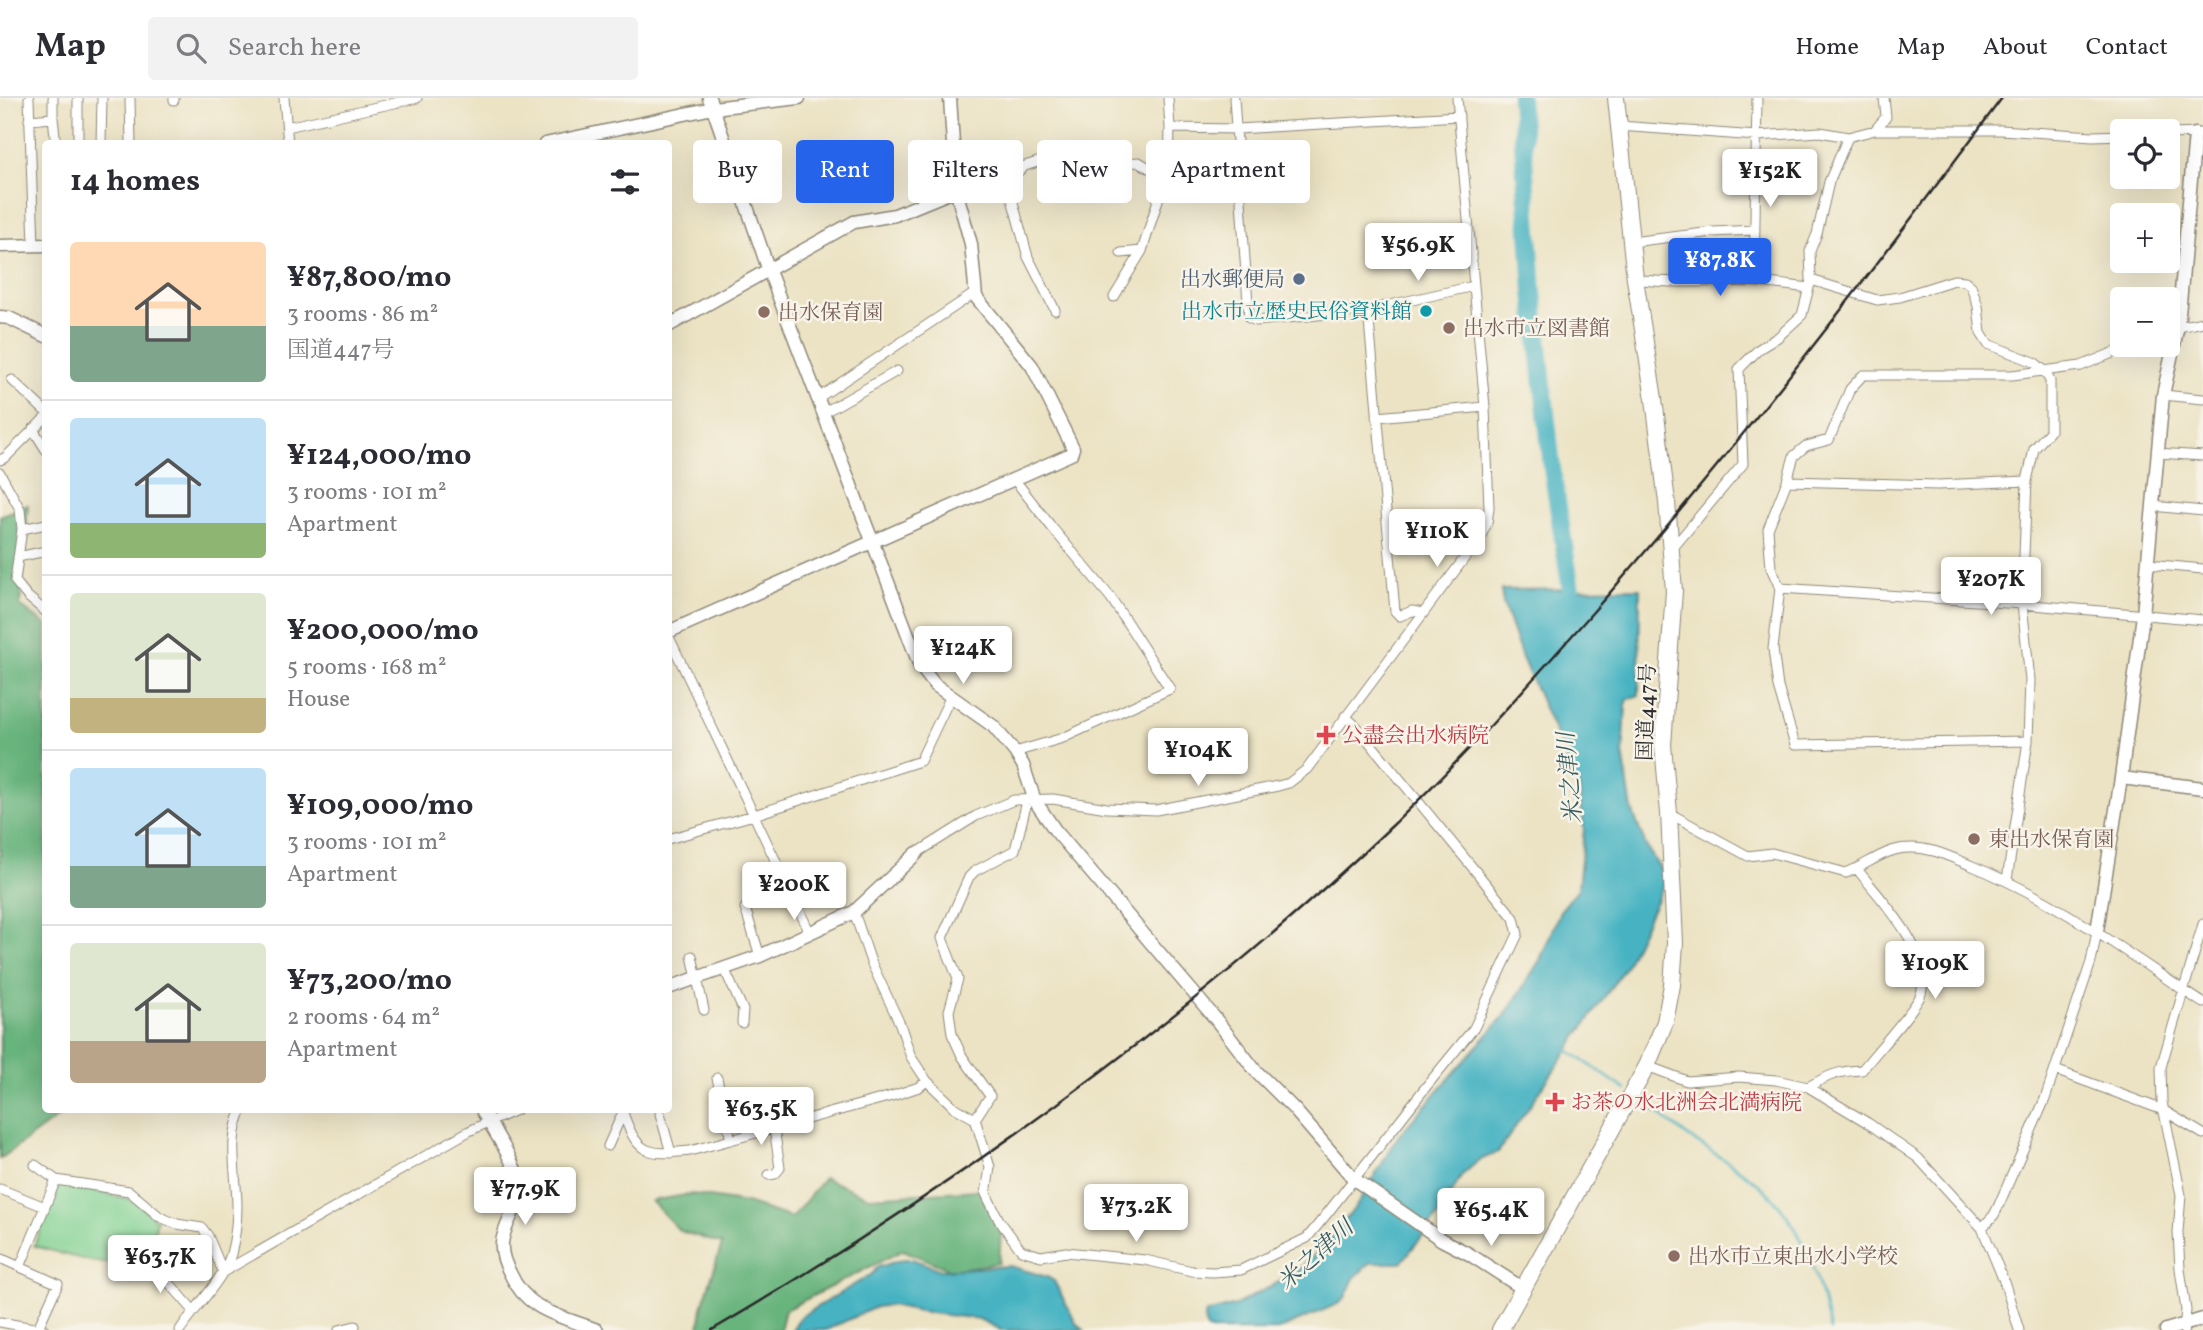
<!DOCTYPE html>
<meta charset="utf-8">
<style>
:root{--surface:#fff;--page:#f2f2f3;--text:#2b2b33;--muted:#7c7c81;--line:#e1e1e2;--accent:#2563eb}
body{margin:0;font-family:Vollkorn,"Noto Serif JP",serif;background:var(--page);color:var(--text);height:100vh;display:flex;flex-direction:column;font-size:26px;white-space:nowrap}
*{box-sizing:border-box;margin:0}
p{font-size:23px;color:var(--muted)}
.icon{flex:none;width:38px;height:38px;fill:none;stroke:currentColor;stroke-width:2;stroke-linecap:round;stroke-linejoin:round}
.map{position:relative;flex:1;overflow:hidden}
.side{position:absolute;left:42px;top:42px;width:630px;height:973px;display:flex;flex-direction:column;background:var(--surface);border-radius:7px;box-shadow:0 7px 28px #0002}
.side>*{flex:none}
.guide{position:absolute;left:693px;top:42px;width:665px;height:63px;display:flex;gap:14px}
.fabs{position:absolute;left:2110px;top:21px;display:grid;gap:14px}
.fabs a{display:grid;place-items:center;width:70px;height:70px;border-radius:7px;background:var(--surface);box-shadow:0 7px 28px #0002;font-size:35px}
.price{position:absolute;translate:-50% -60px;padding:0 16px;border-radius:7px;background:#fff;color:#222;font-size:23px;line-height:46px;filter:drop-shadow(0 2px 4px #0008)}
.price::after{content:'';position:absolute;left:50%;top:42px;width:21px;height:16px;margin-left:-10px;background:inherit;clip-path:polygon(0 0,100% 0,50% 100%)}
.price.current{background:var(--accent);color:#fff}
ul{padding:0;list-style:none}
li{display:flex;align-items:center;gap:21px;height:175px;padding:0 28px}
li+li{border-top:2px solid var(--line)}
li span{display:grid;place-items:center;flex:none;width:196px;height:140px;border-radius:7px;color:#555}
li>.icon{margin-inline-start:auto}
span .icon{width:84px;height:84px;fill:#fffc;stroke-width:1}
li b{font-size:30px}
h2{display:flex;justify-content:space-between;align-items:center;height:84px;padding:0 28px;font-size:30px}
.tag{padding:0 24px;border-radius:7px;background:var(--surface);box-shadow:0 7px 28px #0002;font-size:24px;line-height:63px}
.tag.current{background:var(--accent);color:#fff}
header{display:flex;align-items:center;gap:42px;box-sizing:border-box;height:98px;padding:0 35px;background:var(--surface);border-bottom:2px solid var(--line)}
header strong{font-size:33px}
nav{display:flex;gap:38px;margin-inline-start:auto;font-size:24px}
.search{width:490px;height:63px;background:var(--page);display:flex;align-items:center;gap:18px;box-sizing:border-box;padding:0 24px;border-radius:7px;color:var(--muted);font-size:26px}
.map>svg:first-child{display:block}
.green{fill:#81d293;stroke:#567e5f;stroke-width:2}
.forest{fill:#68b47d;stroke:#4a7054;stroke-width:2}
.water{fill:#46b3c2;stroke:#386f76;stroke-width:2}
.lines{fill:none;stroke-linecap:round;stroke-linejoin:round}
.stream{stroke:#46b3c2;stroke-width:2.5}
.river{stroke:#46b3c2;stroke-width:18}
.street-casing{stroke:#8c8778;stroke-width:11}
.secondary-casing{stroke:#8c8778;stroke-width:15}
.highway-casing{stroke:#8c8778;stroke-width:18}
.street{stroke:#fff;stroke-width:9}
.secondary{stroke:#fff;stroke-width:12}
.highway{stroke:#fff;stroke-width:16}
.rail{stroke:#2b2b2b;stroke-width:2.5}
.service-dot{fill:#5c6f8a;stroke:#f7f3e8;stroke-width:2.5}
.culture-dot{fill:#0f9aa8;stroke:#f7f3e8;stroke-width:2.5}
.education-dot{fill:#8d6e63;stroke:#f7f3e8;stroke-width:2.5}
.health-dot{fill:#e0444e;stroke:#f7f3e8;stroke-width:2.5}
.labels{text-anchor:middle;stroke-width:5;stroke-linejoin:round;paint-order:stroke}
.service-label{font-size:21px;fill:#4e5e75;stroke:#f7f3e8;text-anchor:end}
.culture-label{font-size:21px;fill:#0d838f;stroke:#f7f3e8;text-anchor:end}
.education-label{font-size:21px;fill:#785e54;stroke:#f7f3e8;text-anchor:start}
.street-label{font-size:21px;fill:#2b2b2b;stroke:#f7f3e8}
.health-label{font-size:21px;fill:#be3a42;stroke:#f7f3e8;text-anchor:start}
.water-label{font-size:23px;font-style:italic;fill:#345b60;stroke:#f7f3e8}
</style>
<header>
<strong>Map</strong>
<div class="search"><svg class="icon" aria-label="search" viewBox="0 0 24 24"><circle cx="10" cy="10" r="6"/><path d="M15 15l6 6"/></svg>Search here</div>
<nav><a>Home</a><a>Map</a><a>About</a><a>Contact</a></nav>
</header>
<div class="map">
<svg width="2203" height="1232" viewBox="0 0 2203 1232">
<rect width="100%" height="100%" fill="#f7f3e8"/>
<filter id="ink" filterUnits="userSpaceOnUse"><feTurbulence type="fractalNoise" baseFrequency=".0143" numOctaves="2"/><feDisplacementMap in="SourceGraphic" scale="14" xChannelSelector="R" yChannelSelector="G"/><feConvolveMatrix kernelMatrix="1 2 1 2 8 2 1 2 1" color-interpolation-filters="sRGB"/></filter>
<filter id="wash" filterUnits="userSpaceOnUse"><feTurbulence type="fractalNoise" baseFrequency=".00686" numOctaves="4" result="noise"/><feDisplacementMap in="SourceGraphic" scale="28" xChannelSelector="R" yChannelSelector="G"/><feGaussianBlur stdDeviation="1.57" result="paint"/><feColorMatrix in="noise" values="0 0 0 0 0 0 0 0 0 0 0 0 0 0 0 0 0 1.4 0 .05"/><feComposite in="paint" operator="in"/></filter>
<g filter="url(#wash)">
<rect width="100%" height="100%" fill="#ece3c4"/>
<!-- green -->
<path class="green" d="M65,1086l68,16 24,20 -9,39c-29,15 -83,-5 -114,-13l23,-60z"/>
<!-- forest -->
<path class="forest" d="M28,407l-8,101 26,19v485h22l-68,49v-643z
M824,1080l45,19 109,-7 23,42 -2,31 -48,7 -48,-20 -118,60 -5,20h-81l3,-23 20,-63 -42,-13 -29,-30 41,-7 54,9 46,15z"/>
<!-- water -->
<path class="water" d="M1640,490l-1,107 -11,4 -2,7 -3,47 9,57 14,36 18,29 1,7 -40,85 -127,185 -20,9 -16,14 -21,37 -40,51h-31l-16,15 -9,20 -5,5 -62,27h-71l-3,-10 2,-7 30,-8 60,-32 37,-37 27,-35 39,-66 107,-121 34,-54 20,-49 18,-22 6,-60 -5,-41 -57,-130 -19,-55 -2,-13z
M904,1161h8l29,11 69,-4 37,11 7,4 22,42 8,7h-83l-22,-11 -49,-6 -40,-8 -14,2 -50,23h-34l8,-13 72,-43 6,-7z"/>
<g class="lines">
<!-- stream -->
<path class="stream" d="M1568,952l58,40
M1637,1000c20,12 36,29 56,42 24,15 48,29 70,48 40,36 56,91 67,142"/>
<!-- river -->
<path class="river" d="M1520,0l13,194 19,176 22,142"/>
</g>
</g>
<g filter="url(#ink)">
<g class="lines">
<!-- street casing -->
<g class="street-casing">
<path id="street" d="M29,0l5,148
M78,0v46
M130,0l1,46
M284,0l4,46
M1168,0l2,30 68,1 221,-13
M1234,0l15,220 7,3 112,-11 106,-24
M174,2v-2
M53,20l3,26
M29,22l24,-2v-20
M1619,28l138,10 63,-4 28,5
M287,29l130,-29
M1875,32l11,-13 -2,-19
M2168,36l35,-1
M101,46l1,-46
M1113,66l26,-2 26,16
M1007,83l18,-15 25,-8 63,6 -1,24
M956,92l51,-9 21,76 27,53
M1631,144l82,-10 42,-2
M1121,155l21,-2 22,-70 5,-10 1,-43
M1635,181c40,6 79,1 120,3 18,1 36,4 54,6
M1811,182l66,20 23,-3 54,-17 11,1 6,5 7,20 3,27 7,11 46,18 11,9 5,10v50l-16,18 -7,32 -5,123 8,76 -2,61 -21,139
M1754,184l3,-184
M1114,199l28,-46
M1368,212l27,301 5,5 12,-5 11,2
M2168,231l35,-7
M12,282l34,32
M2163,297l40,4
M818,300l157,-105
M823,315l74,-42
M1377,319l108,-10
M33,331l13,21
M2158,355l45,3
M0,362l6,-3 40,-40
M0,375l20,36 2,20 -7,52 12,15 19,16
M1014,381l40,51 57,68 59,91 -107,49 -48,14
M1787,383l151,4 89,-4
M2153,408l50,5
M22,431l24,-5
M1672,451l71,-85 -4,-95 20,-20 19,-12 24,-22 9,-35 -1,-29 7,-17 12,-52 19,-45 27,-7h126l92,6 30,-1
M18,459l28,-6
M2148,466l55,5
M1780,490l242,16 181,16
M668,537l142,298
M2028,643l-233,4 -17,-58 -5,-38 7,-61 -9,-20 -3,-39 19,-48 7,-25 12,-10 23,-6 21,-51 13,-14h149l69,-9 51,-21
M1669,715l79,43 24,-3 74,20c22,-8 39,-25 63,-25 22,-1 41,9 61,17 85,34 157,88 233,138
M668,741l86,-24 166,-54 30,-63
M917,755l59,-37 38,-16 39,-1 54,9 49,2 122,-24 11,-3 18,-14 174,-233 6,-13 2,-15 -4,-101 -28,-309
M745,810l15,48
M854,814l17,50 29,62 11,33 16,24 27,26 21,12 15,48 -4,27 13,26 22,30 20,6 25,-4 79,8 47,11 21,1 28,-2 66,-32 19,-23 99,-127 49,-60 44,-94 -4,-16 -157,-191 -12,-11
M692,858l12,54
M724,870l19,42 -1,13
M1647,968l40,15 52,-4 37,3 32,7 60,36 50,35 64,70 22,53 15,49
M2055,972l108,40 40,24
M717,980l14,62
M1808,989c21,-12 30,-16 54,-17 10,-13 56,-64 59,-76 12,-43 -40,-94 -64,-125
M622,1012c15,43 22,46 68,41l202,-55 27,-9 8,-6
M660,1016l11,39
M975,1021l15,-23 -28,-40 -10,-22 -3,-23 9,-32 -16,-41 27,-61 6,-6 40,-21 12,-49
M608,1048l15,-34
M35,1067l21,15
M769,1077l6,-1 5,-6 -6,-40
M0,1091l45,18
M1982,1130l12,-13 4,-8 47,-108 46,-137 6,-31
M0,1160l20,9 36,-87 73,11 31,26 17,7 25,4 6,8 15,36 246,-141 47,-21
M20,1169l38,17 -20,44
M128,1175l15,-9 6,-1 9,7 35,40
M0,1224l45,8
M180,1232c14,-21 45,-53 51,-76 4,-15 6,-32 6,-48 0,-32 -10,-67 5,-96
M339,1232l16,-4
M2184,1232l2,-20 -6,-41 -2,-37 3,-37 -19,-93 -1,-35 42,-143"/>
</g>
<!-- secondary casing -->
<g class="secondary-casing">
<path id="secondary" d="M709,0l4,10 86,-10
M545,46l168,-36 56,163 151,395 15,19 58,41 22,26 8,13 12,36 20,29 159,187 41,53 39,39 60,70 88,61 27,14 53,34
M0,148l46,-1
M0,219l9,1 37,18
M668,228l186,-104 41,-7 61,-25
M668,534l403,-178 2,-6 -41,-82 -56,-69 -5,-53 -15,-54 -6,-92
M2121,680l82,10
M2097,833l24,-153 22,-163 20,-220 15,-69 17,-192
M668,890l92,-32 94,-44 63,-59
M482,1012c11,20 36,55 37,77 1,21 -15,35 -17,56 -1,10 3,21 8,30 17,39 52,43 87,57
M2166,1232l37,-11"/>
</g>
<!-- highway casing -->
<g class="highway-casing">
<path id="highway" d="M1500,1232l147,-264 18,-44 7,-37 3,-42 -6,-130 -6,-68 11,-154 -7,-89 -13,-103 -19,-120 -19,-181"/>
</g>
<!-- street -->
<use href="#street" class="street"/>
<!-- secondary -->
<use href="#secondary" class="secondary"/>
<!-- highway -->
<use href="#highway" class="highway"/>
<!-- rail -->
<path class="rail" d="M712,1232c244,-143 475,-310 681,-505 67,-64 130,-134 192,-204 148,-167 283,-344 417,-523"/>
</g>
</g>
<!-- markers -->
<circle class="service-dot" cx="1299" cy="181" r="7"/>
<circle class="culture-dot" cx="1426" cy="213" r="7"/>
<g class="education-dot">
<circle cx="764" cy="214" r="7"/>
<circle cx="1449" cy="230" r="7"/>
<circle cx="1974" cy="741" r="7"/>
<circle cx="1674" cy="1158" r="7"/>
</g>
<g class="health-dot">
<path d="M1322.5 626.5h7v7h7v7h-7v7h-7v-7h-7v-7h7z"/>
<path d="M1551.5 993.5h7v7h7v7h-7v7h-7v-7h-7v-7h7z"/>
</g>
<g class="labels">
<!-- service labels -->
<g class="service-label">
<text x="1285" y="188">出水郵便局</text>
</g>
<!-- culture labels -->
<g class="culture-label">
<text x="1412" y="220">出水市立歴史民俗資料館</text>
</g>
<!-- education labels -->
<g class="education-label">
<text x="778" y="221">出水保育園</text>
<text x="1463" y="237">出水市立図書館</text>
<text x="1988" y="748">東出水保育園</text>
<text x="1688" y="1165">出水市立東出水小学校</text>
</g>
<!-- street labels -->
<g class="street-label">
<text transform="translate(1646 614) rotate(-88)" y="7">国道447号</text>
</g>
<!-- health labels -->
<g class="health-label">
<text x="1342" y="644">公盡会出水病院</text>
<text x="1571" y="1011">お茶の水北洲会北満病院</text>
</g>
<!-- water labels -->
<g class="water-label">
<text transform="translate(1569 680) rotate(-95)" y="8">米之津川</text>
<text transform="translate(1315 1156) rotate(-42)" y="8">米之津川</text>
</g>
</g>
</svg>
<div class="fabs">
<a><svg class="icon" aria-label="locate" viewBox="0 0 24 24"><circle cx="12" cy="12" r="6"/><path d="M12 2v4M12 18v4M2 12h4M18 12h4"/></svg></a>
<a>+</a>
<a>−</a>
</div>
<b class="price" style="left:1770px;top:111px">¥152K</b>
<b class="price" style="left:1418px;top:185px">¥56.9K</b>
<b class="price current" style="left:1720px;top:200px">¥87.8K</b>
<b class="price" style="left:1437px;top:471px">¥110K</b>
<b class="price" style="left:1991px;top:519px">¥207K</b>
<b class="price" style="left:963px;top:588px">¥124K</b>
<b class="price" style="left:1198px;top:690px">¥104K</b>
<b class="price" style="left:794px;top:824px">¥200K</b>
<b class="price" style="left:1935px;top:903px">¥109K</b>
<b class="price" style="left:761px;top:1049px">¥63.5K</b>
<b class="price" style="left:525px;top:1129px">¥77.9K</b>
<b class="price" style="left:1136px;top:1146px">¥73.2K</b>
<b class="price" style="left:1491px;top:1150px">¥65.4K</b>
<b class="price" style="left:160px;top:1197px">¥63.7K</b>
<div class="guide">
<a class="tag">Buy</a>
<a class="tag current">Rent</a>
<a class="tag">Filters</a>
<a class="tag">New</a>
<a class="tag">Apartment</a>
</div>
<section class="side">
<h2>14 homes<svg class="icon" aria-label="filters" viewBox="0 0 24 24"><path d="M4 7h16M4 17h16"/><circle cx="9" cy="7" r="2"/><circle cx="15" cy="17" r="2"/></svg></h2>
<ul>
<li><span style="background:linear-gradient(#ffd9b3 60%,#7fa58c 0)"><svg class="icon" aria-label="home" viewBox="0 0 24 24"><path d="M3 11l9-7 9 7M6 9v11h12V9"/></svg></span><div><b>¥87,800/mo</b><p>3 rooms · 86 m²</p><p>国道447号</p></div></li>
<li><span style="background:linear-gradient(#bfe0f5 75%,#8fb573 0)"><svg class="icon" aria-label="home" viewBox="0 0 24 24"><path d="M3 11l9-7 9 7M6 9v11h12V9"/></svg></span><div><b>¥124,000/mo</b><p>3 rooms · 101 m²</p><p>Apartment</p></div></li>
<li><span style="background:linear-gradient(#dfe7d0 75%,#c2b280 0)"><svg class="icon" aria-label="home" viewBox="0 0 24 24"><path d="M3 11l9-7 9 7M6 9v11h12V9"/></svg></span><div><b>¥200,000/mo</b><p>5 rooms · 168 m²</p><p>House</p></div></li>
<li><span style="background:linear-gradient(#bfe0f5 70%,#7fa58c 0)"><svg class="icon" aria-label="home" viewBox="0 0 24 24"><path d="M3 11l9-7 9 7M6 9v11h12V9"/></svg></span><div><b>¥109,000/mo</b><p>3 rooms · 101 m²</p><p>Apartment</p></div></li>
<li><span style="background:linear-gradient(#dfe7d0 70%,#b9a48a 0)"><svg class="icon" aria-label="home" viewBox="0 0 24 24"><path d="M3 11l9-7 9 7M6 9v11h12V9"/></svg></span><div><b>¥73,200/mo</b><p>2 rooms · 64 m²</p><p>Apartment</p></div></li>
</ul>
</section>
</div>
